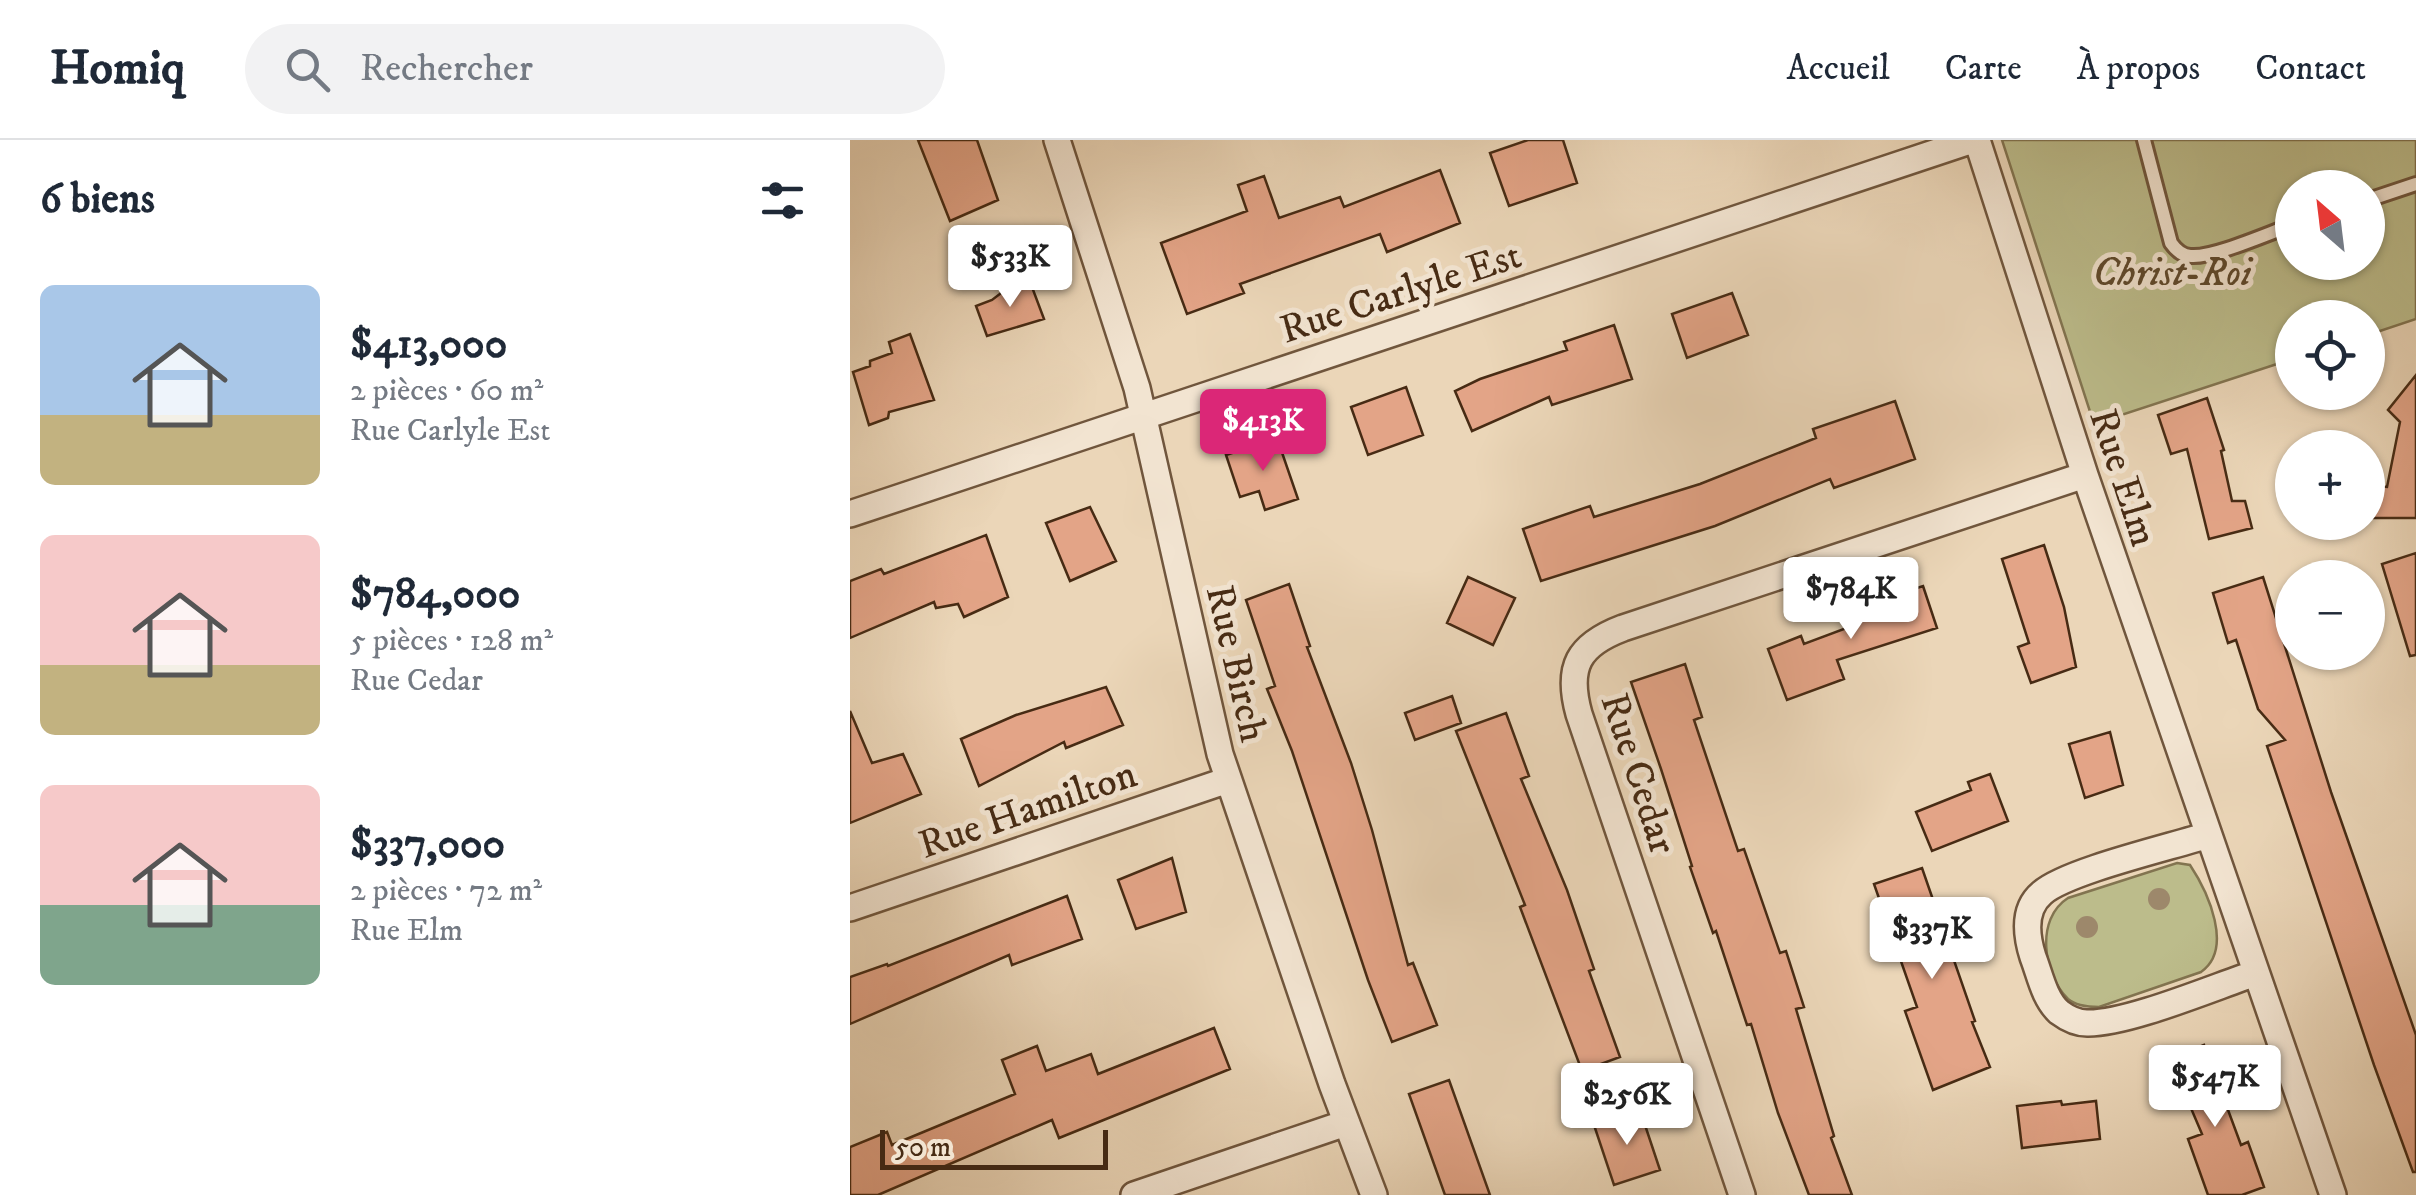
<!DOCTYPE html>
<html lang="fr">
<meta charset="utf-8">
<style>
:root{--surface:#fff;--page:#f2f2f3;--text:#1f2937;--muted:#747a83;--line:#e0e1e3;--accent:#db2777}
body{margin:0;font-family:"IM FELL DW Pica",serif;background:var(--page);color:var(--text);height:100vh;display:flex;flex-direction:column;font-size:38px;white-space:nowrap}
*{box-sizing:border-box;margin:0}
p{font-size:32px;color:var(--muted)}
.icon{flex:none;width:55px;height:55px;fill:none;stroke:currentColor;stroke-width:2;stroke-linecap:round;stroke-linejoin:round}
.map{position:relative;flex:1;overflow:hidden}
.sheet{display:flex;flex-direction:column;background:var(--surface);width:850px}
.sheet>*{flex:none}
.needle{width:65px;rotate:332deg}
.buttons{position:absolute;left:1425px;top:30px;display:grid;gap:20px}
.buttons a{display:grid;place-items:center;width:110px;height:110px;border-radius:50%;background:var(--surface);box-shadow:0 2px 8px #0004;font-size:50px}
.scale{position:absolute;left:30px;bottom:25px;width:228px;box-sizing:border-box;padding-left:10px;border:5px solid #472b14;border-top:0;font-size:28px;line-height:35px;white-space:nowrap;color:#472b14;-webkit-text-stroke:8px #f2e4d1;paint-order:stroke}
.price{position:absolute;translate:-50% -85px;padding:0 22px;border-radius:10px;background:#fff;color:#222;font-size:32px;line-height:65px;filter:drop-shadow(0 2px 5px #0008)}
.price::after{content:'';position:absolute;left:50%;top:60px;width:30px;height:22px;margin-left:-15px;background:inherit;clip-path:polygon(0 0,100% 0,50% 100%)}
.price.current{background:var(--accent);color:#fff}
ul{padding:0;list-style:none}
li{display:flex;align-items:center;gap:30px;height:250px;padding:0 40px}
li span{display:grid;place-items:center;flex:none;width:280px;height:200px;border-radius:15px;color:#555}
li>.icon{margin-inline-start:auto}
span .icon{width:120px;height:120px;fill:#fffc;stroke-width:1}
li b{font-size:42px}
h2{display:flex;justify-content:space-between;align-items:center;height:120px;padding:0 40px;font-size:42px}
header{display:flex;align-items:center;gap:60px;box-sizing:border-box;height:140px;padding:0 50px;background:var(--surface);border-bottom:2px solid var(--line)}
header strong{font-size:48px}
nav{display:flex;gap:55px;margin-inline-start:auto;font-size:35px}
.search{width:700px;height:90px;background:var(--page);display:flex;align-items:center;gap:25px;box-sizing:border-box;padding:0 35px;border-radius:55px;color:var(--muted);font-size:38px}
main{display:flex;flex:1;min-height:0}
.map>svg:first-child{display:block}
.green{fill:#bcbc8b;stroke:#827450;stroke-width:2.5;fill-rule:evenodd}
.building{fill:#e3a487;stroke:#472b14;stroke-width:2.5}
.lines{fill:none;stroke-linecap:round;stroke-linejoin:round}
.lane-casing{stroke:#70563d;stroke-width:18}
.street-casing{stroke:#70563d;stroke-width:30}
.lane{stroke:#f2e4d1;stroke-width:12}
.street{stroke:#f2e4d1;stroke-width:25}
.tree{fill:#9d886b}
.labels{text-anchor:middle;stroke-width:10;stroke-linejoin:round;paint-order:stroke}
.park-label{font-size:40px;font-style:italic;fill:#5e482c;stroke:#f2e4d1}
.street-label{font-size:40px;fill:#472b14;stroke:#f2e4d1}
</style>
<header>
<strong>Homiq</strong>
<div class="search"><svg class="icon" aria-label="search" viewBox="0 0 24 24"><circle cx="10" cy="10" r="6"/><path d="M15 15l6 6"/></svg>Rechercher</div>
<nav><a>Accueil</a><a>Carte</a><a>À propos</a><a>Contact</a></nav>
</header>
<main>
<section class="sheet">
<h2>6 biens<svg class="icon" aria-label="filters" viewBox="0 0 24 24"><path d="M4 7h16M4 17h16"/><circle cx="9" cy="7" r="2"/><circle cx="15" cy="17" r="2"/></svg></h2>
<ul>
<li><span style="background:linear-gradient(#a9c7e8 65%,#c2b280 0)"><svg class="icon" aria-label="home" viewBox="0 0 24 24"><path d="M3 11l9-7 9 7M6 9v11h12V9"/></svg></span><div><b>$413,000</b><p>2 pièces · 60 m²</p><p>Rue Carlyle Est</p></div></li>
<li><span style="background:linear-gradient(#f6c9c9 65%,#c2b280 0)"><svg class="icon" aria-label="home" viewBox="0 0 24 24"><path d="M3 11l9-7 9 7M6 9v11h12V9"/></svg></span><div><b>$784,000</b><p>5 pièces · 128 m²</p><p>Rue Cedar</p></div></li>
<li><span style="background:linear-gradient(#f6c9c9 60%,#7fa58c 0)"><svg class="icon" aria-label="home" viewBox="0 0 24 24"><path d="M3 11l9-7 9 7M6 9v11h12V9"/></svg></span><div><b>$337,000</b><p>2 pièces · 72 m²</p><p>Rue Elm</p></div></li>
</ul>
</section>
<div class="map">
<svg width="1566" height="1055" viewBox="0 0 1566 1055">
<rect width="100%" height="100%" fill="#ebd6b8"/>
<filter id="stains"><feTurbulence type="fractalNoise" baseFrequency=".002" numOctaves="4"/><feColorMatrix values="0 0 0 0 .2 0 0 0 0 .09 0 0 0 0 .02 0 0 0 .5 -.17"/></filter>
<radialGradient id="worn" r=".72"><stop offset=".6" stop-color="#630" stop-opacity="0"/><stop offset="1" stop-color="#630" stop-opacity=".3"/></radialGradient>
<!-- green -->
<path class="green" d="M1152,0h414v179l-48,16v-17h-76v41l-198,65zM1442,48h76v74h-76z
M1327,723l13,2c18,27 44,84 11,107l-102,35c-11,0 -23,-1 -31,-8 -25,-25 -33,-80 0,-101z"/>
<!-- building -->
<path class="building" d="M68,0h59l21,60 -48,21z
M678,0h35l14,43 -68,23 -19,-53z
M590,30l20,53 -73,29 -7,-18 -140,50 4,9 -57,21 -26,-71 86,-32 -9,-26 26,-9 15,42 61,-21 4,10z
M159,147h23l12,32 -57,17 -11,-30 16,-6z
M882,153l16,42 -61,23 -15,-44z
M764,185l18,54 -80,26 -3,-8 -77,34 -17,-40 25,-12 87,-29 -3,-8z
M60,194l24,66 -45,12 -1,6 -19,7 -16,-53 17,-6v-5l22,-8 -3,-11z
M1566,235v143h-48v-33l19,2 13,-65 -12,-12z
M556,247l17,48 -55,20 -17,-48z
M1357,258l17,52 -3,1 11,50h13l7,27 -43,11 -22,-90 -16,5 -13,-39z
M1045,261l20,58 -81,29 -4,-9 -115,47 -174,55 -18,-52 67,-23 4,11 106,-33 116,-46 -3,-9z
M427,298l21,61 -33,11 -6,-19 -19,6 -14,-42z
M240,367l26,54 -46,20 -24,-58z
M136,395l22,62 -44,20 -6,-13 -22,4 -2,-6 -84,36v-57l31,-12 3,5z
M1194,405l20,62 12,60 -45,16 -13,-36 11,-4 -27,-84z
M1566,413v102l-6,1 -28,-92z
M618,437l47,21 -22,47 -46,-22z
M1413,437l68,215 85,243v137h-3l-39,-107 -107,-319 18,-6 -27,-31 -22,-69 -8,3 -15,-50z
M439,444l21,62 -3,1 44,116 21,67 36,135 5,-2 24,62 -45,17 -24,-62 -76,-229 -25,-62 8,-3 -29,-86z
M1073,446l14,42 -100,32 7,19 -57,21 -19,-51 33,-13 3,8 56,-21 -5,-15z
M835,524l17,53 -8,3 44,131 6,-2 36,104 6,-2 18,56 -8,2 38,127 -3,2 21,57h-43l-31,-82 -27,-89 -4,1 -31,-94 -3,2 -23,-66 2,-1 -31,-97 -30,-87z
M256,547l17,38 -57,23 -2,-6 -85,44 -18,-47 55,-24z
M602,556l9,27 -46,17 -10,-27z
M0,571l22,52 31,-9 18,40 -71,29z
M656,573l23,63 -8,3 46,111 27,79 -5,2 31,86 -38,14 -62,-164 5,-2 -69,-174z
M1260,592l13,53 -38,13 -16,-54z
M1140,634l18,47 -76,30 -16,-39 55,-22 -3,-8z
M322,718l14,54 -50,17 -18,-49z
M1072,728l53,153 -3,1 18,45 -57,23 -28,-79 12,-4 -43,-123z
M217,756l15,43 -70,26 -3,-10 -159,69v-47l37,-13 1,2z
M364,888l16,41 -171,69 -7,-18 -174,75h-28v-48l37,-15 5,13 123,-51 -13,-34 35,-14 9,25 45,-17 7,20z
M1354,905l37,100 7,-3 16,45 -22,8h-34l-20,-56 14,-5 -32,-75z
M599,940l41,115h-45l-36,-101z
M1211,961l1,4 34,-4 4,38 -78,9 -5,-42z
M790,970l20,60 -46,15 -20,-60z"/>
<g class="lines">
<!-- lane casing -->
<g class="lane-casing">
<path id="lane" d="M1294,0l27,103c5,7 11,13 20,13 22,2 78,-23 101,-31
M1518,60l48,-16"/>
</g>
<!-- street casing -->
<g class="street-casing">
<path id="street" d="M207,0l80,248 83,366 112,330 42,111
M1127,0l108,335 248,720
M0,374l1123,-374
M1358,695c-37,12 -141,36 -166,58 -19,16 -16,42 -9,64 7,18 11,41 26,55 8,6 18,11 28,11 40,1 127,-36 169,-50
M0,768l378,-128
M284,1055l212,-72
M892,1055l-163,-481c-13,-47 -1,-69 44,-86l462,-153"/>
</g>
<!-- lane -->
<use href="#lane" class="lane"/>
<!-- street -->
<use href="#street" class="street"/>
</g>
<!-- trees -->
<g class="tree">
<circle cx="1309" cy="759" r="11"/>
<circle cx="1237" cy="787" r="11"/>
</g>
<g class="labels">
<!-- park labels -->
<g class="park-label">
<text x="1322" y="145">Christ-Roi</text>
</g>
<!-- street labels -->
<g class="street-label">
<text transform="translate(550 151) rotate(-18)" y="14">Rue Carlyle Est</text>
<text transform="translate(1275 337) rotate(72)" y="14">Rue Elm</text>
<text transform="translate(388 523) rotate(77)" y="14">Rue Birch</text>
<text transform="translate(790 633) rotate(72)" y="14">Rue Cedar</text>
<text transform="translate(177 668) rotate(-19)" y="14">Rue Hamilton</text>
</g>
</g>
<rect width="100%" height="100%" filter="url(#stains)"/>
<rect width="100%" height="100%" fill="url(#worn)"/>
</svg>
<div class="buttons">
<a><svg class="needle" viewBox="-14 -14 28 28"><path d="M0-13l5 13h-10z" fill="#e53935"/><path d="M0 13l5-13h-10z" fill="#747a83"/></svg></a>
<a><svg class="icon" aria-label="locate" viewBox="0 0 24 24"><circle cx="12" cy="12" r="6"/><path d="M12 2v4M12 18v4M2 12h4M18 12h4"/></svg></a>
<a>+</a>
<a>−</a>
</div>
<div class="scale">50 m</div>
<b class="price" style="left:160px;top:170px">$533K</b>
<b class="price current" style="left:413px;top:334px">$413K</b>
<b class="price" style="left:1001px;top:502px">$784K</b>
<b class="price" style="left:1082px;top:842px">$337K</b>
<b class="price" style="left:1365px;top:990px">$547K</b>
<b class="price" style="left:777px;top:1008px">$256K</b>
</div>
</main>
